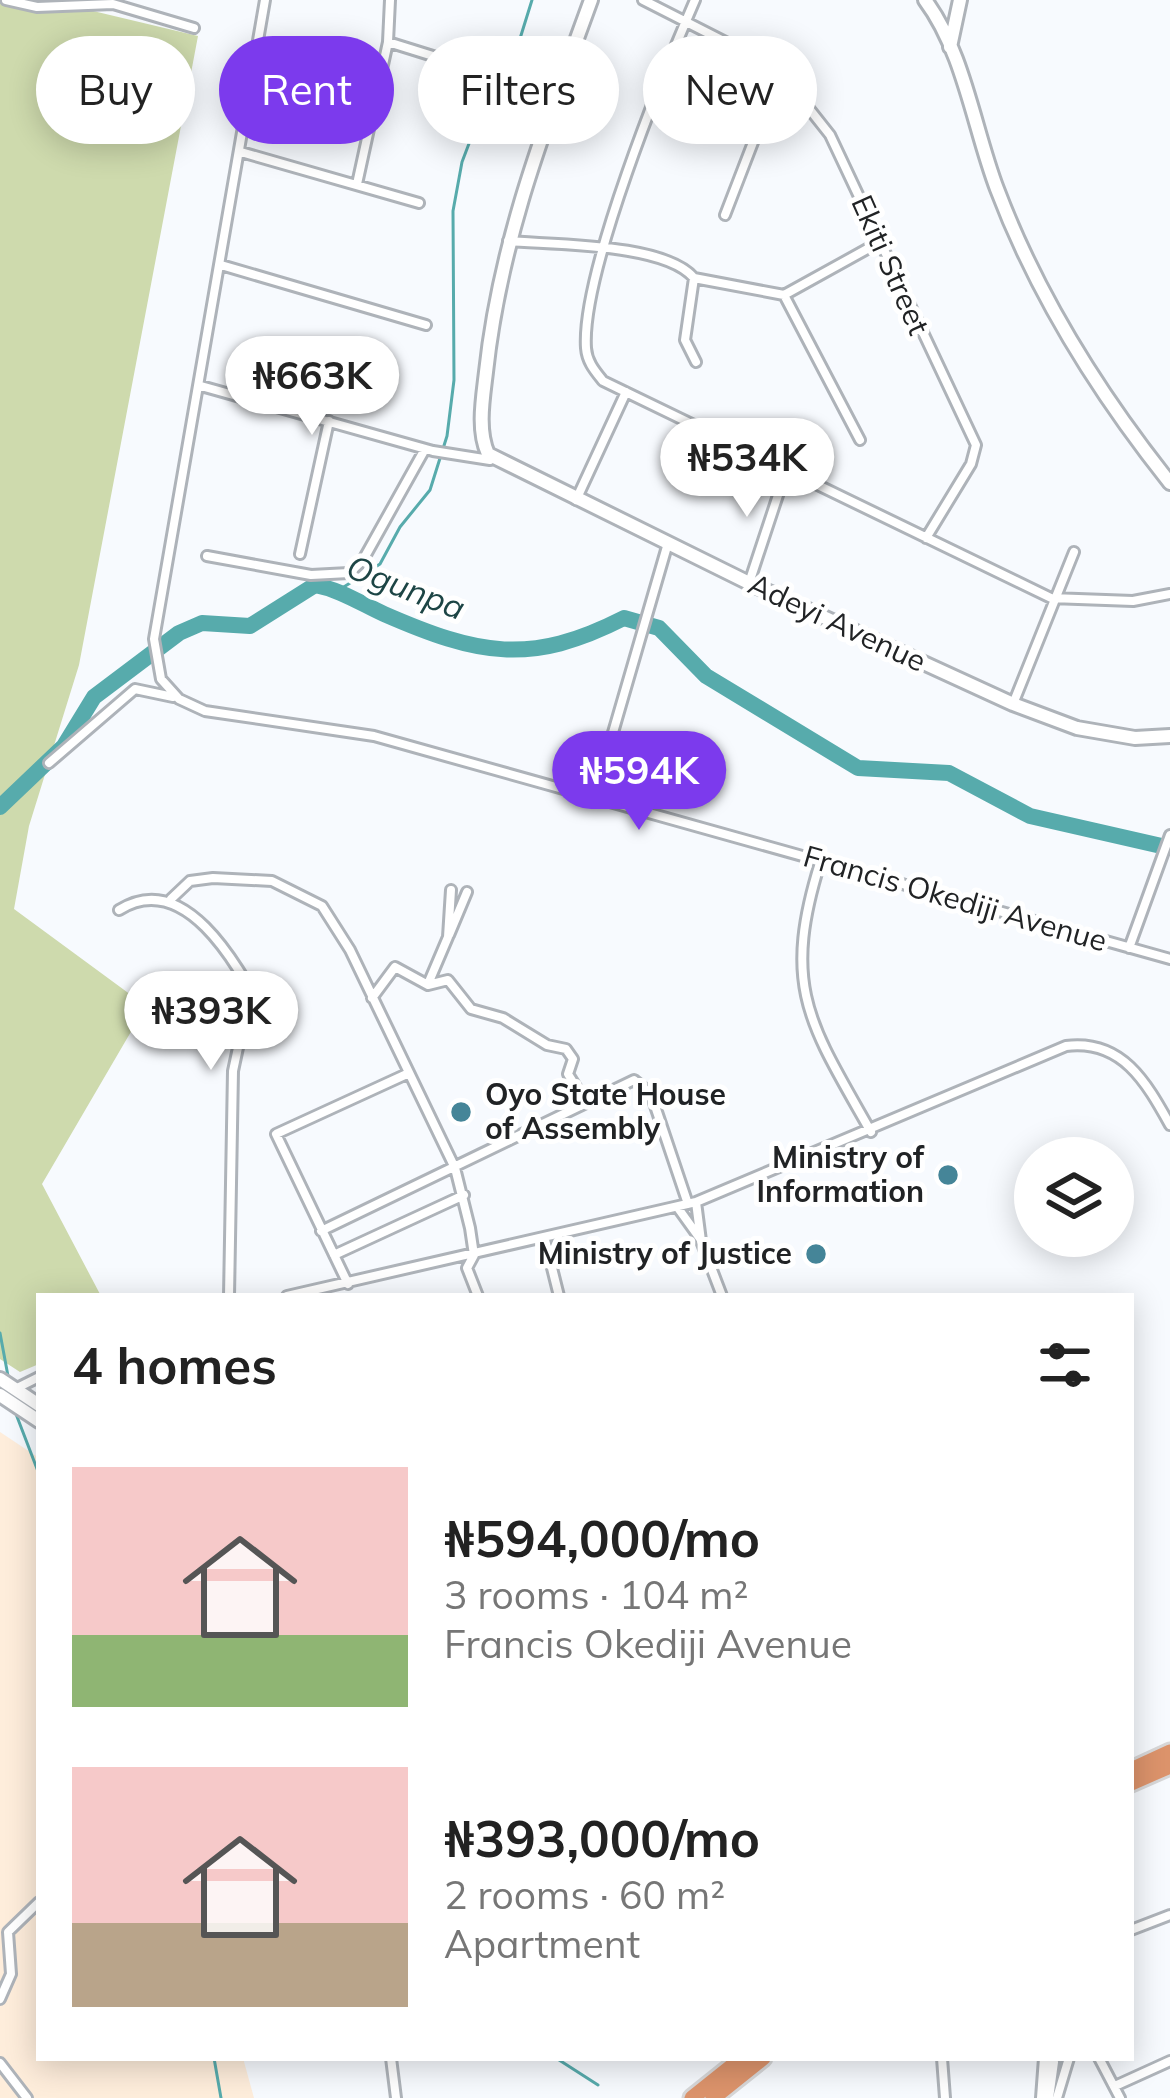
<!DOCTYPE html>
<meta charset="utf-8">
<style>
:root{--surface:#fff;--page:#f2f2f2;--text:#222;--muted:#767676;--accent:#7c3aed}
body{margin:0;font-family:Mulish,sans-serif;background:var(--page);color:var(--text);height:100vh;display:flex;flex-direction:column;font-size:45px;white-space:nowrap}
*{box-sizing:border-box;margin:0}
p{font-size:39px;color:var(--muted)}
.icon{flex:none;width:66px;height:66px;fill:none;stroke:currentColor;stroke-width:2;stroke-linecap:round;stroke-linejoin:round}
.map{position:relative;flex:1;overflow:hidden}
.side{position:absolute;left:36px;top:1293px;width:1098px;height:768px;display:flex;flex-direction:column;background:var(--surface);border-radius:0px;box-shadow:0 6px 30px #0003}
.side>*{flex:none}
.banner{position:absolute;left:36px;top:36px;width:1098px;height:108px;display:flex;gap:24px}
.controls{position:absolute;left:1014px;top:1137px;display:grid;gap:24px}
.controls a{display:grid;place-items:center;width:120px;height:120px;border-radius:50%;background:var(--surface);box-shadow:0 6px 30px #0003;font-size:60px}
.price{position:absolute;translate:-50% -102px;padding:0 27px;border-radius:42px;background:#fff;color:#222;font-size:39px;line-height:78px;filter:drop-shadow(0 3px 6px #0008)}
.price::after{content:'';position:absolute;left:50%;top:72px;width:36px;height:27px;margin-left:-18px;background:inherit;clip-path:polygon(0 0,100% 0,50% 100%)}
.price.selected{background:var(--accent);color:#fff}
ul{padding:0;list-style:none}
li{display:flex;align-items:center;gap:36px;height:300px;padding:0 36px}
li span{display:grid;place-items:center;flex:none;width:336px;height:240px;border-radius:0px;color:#555}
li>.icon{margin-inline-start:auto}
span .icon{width:144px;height:144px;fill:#fffc;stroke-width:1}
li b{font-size:51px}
h2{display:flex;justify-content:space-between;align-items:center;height:144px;padding:0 36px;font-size:51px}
.chip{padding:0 42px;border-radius:54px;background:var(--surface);box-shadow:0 6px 30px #0003;font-size:42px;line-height:108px}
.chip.selected{background:var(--accent);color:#fff}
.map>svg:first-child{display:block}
.medical{fill:#feeddb}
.green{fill:#cedaad}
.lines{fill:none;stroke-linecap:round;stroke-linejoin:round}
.stream{stroke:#57abac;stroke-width:3}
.river{stroke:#57abac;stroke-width:16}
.street-casing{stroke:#aeb3b9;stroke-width:14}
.secondary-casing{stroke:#aeb3b9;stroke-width:18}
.highway-casing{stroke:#d7d7d8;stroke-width:21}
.street{stroke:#fff;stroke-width:8}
.secondary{stroke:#fff;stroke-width:12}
.highway{stroke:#dc936b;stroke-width:15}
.poi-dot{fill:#458598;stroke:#fff;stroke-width:4.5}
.labels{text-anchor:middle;stroke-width:10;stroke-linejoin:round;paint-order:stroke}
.street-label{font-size:30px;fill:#212325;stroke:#fff}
.poi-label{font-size:30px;font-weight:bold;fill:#212325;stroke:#fff;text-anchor:end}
.water-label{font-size:33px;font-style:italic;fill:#1d4545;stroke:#fff}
</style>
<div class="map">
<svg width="1170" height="2098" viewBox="0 0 1170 2098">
<rect width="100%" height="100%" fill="#f7fafe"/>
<!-- medical -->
<path class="medical" d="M0,1432l39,26v600h204l11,40h-254z"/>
<!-- green -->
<path class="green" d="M0,0h47l151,36 -119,629 -50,161 -15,83 132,97 -104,178 59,112h-62v68l-19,8 -20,-13z"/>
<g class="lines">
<!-- stream -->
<path class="stream" d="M339,590l41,-26 20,-37 30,-37 17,-54 7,-56 -1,-169 9,-49 19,-50 23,-22 28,-90
M0,1333l8,43
M16,1414l23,60
M214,2058l7,40
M556,2058l42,27"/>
<!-- river -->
<path class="river" d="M0,807l64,-61 30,-49 85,-64 23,-10 48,3 65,-41c26,5 45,18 69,29 94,41 146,52 240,4l35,10 47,48 152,92 91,5 81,43 140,32"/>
<!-- street casing -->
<g class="street-casing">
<path id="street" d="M6,0l31,7 76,-3 81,24
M265,0l-111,639 7,40 18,20 26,12 169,25 796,223
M643,0l118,60 31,27 38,48 146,310 -5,19 -45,74
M695,0c-32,74 -114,274 -109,348 1,14 9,23 17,33l448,217 82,3 37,-7
M388,42l77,24
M241,152l178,51
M357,184l31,-142 2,-42
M725,215l54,-140
M508,241c45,4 157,2 186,37l90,17 94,-52
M221,265l205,60
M694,278l-9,62 11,22
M784,295l76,145
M201,386l232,65 57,9
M576,500l50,-108
M300,554l29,-133
M207,556l104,19 38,-2 14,-13 62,-111
M749,583l37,-112
M1013,704l61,-152
M49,763l86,-74 38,8
M594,798l74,-255
M820,863c-39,125 -10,161 51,269
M171,899l19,-18 23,-3 59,3 50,25 28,44 105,218 15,60 4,27 -7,13 11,28
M119,910c65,-41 117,52 144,103l-3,11 -21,19 -6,28 -4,225
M449,935l18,-43
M1129,948l41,-113
M428,984l20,-47 3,-47
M372,998l23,-31 33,18 20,-5 23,29 32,9 44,27 19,4 7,10 -5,15 18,29
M696,1202l5,39 21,55
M678,1208l23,32
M321,1231l313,-151 17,14 37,110
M545,1240l14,56
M334,1255l130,-60
M348,1284l-72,-150 133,-61
M287,1296l409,-94 370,-156c56,-7 80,36 104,79
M15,1389l24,-12
M1131,1930l39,-15
M0,1999l11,-25 -3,-42 31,-30
M391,2058l5,40
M942,2058l3,40
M1099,2058l21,40
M0,2063l27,35
M1115,2086l55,-25
M1041,2098l3,-40
M1057,2098l12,-40"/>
</g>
<!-- secondary casing -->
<g class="secondary-casing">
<path id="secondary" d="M591,0c-45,124 -91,240 -105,372 -3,26 -9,58 2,82l261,129 264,121 64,24 58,10 35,-2
M925,0c39,52 49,129 72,189 40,106 103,206 173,294
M950,47l10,-47
M0,1379l39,26
M0,1395l39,26
M1047,2098l5,-36"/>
</g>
<!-- highway casing -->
<g class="highway-casing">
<path id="highway" d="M1131,1770l39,-18
M1131,1783l39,-17
M692,2098l50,-40
M713,2098l50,-40"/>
</g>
<!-- street -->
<use href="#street" class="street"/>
<!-- secondary -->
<use href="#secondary" class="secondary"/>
<!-- highway -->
<use href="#highway" class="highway"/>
</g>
<!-- markers -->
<g class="poi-dot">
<circle cx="461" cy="1112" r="12"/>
<circle cx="948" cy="1175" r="12"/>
<circle cx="816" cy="1254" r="12"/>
</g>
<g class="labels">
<!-- street labels -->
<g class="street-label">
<text transform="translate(890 265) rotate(66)" y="10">Ekiti Street</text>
<text transform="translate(837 623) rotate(25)" y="10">Adeyi Avenue</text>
<text transform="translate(955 899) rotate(16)" y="10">Francis Okediji Avenue</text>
</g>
<!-- poi labels -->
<g class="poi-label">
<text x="485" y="1105" text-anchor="start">Oyo State House<tspan x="485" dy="34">of Assembly</tspan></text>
<text x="924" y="1168">Ministry of<tspan x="924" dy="34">Information</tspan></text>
<text x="792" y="1264">Ministry of Justice</text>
</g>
<!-- water labels -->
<g class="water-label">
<text transform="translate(406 587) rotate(21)" y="12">Ogunpa</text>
</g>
</g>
</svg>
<div class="controls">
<a><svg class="icon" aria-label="layers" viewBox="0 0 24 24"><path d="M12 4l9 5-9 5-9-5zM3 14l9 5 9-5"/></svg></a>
</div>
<b class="price" style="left:312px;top:438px">₦663K</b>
<b class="price" style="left:747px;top:520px">₦534K</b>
<b class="price selected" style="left:639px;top:833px">₦594K</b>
<b class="price" style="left:211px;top:1073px">₦393K</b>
<div class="banner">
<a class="chip">Buy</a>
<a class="chip selected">Rent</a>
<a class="chip">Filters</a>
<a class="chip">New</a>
</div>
<section class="side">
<h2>4 homes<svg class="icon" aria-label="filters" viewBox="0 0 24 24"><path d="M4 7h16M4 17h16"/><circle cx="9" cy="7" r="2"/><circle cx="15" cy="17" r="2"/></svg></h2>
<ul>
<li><span style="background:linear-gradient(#f6c9c9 70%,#8fb573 0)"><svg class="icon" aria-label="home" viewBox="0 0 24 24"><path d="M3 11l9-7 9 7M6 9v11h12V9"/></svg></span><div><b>₦594,000/mo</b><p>3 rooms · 104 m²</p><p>Francis Okediji Avenue</p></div></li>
<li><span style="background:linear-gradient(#f6c9c9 65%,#b9a48a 0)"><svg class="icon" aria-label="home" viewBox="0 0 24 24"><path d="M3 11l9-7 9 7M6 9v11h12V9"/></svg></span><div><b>₦393,000/mo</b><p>2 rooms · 60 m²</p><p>Apartment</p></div></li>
</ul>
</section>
</div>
